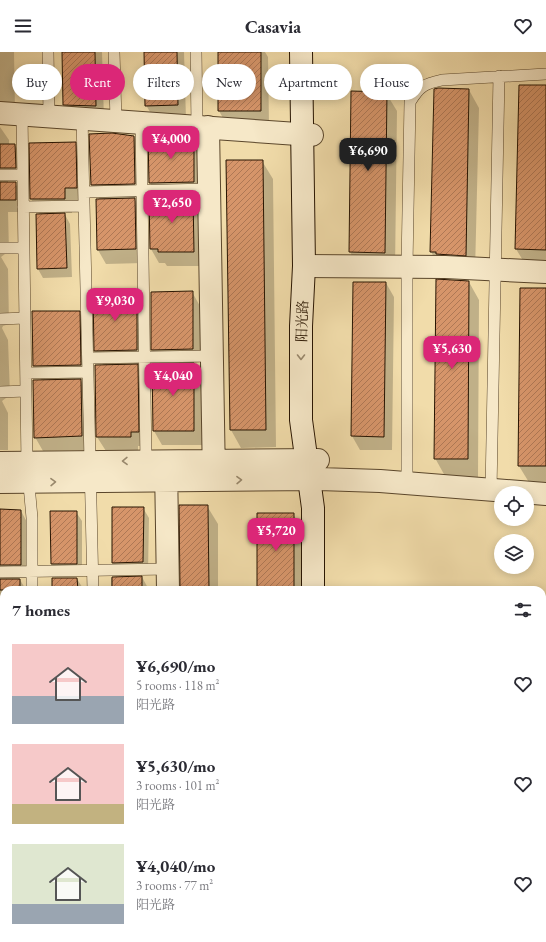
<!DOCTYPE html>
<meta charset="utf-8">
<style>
:root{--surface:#fff;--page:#f7f7f7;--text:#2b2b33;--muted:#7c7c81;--accent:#db2777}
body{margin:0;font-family:"EB Garamond","Noto Serif SC",serif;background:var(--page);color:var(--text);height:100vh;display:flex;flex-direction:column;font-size:15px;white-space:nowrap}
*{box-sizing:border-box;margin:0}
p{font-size:13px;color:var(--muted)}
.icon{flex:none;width:22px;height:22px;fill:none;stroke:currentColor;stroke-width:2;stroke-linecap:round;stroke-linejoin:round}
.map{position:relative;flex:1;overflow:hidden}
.sheet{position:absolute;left:0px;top:534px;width:546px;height:356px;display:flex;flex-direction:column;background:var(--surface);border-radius:12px 12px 0 0;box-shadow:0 2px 10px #0003}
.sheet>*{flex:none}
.banner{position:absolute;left:12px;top:12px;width:522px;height:36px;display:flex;gap:8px}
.fabs{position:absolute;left:494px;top:434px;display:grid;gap:8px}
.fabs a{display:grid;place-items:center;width:40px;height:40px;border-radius:50%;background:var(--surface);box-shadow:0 2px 10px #0003;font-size:20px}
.price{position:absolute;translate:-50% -34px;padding:0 9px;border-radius:8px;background:var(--accent);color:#fff;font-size:13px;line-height:26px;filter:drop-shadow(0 1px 2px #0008)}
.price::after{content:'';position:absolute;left:50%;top:24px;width:12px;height:9px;margin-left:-6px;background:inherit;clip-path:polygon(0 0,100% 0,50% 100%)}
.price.on{background:#222;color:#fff}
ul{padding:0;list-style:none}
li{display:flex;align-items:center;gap:12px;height:100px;padding:0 12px}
li span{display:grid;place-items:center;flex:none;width:112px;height:80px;border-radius:0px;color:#555}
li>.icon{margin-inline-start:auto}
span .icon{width:48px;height:48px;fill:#fffc;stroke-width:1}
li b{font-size:17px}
h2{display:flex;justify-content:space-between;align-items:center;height:48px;padding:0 12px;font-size:17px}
.tag{padding:0 14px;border-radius:18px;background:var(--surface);box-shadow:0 2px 10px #0003;font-size:14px;line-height:36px}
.tag.on{background:var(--accent);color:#fff}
header{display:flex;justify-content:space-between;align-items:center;height:52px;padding:0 12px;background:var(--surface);font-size:18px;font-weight:700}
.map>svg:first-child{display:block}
.shadow{fill:#0003}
.building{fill:url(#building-hatch);stroke:#271401}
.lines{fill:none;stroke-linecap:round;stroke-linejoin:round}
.lane-casing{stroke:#5a462b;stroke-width:12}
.street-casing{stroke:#5a462b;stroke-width:24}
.secondary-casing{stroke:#271401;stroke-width:24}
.lane{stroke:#f6e8c8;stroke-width:11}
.street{stroke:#f6e8c8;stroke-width:22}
.secondary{stroke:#f6e8c8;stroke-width:22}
.oneway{stroke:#99896e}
.labels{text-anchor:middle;stroke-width:3.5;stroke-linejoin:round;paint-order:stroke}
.street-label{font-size:14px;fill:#271401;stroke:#f6e8c8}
</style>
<header><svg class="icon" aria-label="menu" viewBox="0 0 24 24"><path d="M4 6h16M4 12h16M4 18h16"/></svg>Casavia<svg class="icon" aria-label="heart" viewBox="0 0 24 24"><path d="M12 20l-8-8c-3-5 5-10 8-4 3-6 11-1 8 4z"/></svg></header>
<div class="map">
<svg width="546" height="890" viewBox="0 0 546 890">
<defs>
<pattern id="building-hatch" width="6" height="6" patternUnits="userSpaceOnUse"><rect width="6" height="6" fill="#d6956a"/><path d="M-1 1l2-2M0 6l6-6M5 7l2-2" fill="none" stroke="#ae7855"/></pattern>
</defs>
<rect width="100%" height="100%" fill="#f1dcaa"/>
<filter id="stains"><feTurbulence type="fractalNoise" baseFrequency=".005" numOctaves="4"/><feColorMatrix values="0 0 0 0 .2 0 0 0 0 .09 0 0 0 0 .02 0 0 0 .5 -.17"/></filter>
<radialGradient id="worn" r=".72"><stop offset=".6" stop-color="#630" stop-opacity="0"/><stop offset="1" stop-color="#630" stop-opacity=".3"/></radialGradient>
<!-- shadow -->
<path class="shadow" d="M0,0h14l1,58h-15z
M63,0h39l2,68 -31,-1 -9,-14z
M145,0h39l2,67h-32l-8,-14z
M219,0h46l3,5 1,68h-42l-8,-14z
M546,34v181h-19l-11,-18z
M469,38l10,18 -4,165 -33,-3 -11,-18z
M386,41l11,18 -2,159h-35l-10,-18z
M0,75l9,13v5h6l7,12 1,23 -15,1v2h7l8,13v16h-15l1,39 -8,6 7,12 1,55 -6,2 -1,2 6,12 2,55 -8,6 6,12v37h-8z
M134,84l8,15 1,47h-9l9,15v50l-37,1 -8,-14 -1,-50h3l-8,-15z
M149,85l44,3 8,14 1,42 -10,1 9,15v54h-34l-2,-3h-6l-8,-14 8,-51 -9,-15z
M75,91l8,14 1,45h-12v11h-8l6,11 2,53 -29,1 -5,-9 2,-54 -9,-16z
M227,109h35l11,18 3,268 -35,1 -10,-18z
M469,230l10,18 -1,177 -33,-1 -10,-18z
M354,231h32l8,14 -2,153h-32l-8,-14z
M546,237v195h-16l-11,-18z
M192,240l8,14 1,56 -9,1 9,15 1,67h-40l-8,-14 -1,-66h8l-9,-15z
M136,242l8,14 1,56h-9l9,15 1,67h-8v5h-32l-9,-14 -1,-71h8l-9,-15z
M79,260l8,14 1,53h-8l9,15 1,56 -47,1 -8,-14 7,-56 -8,-15z
M207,454l11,18v66h-38z
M143,456l6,10 -1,53 -30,1 -5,-9z
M0,458l21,1 7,13v54h-9l7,12h-22v198l-4,1z
M76,460l6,9v52h-25l-5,-9z
M293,462l11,18v58h-46z
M142,525l7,13h-38v-12z
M77,527l7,11h-31z"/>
<!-- building -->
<path class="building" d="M62,0h33l1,54 -33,-1z
M144,0h33l1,53 -33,1z
M218,0h43v59h-43z
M519,33h27v165l-31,-1z
M438,36l31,1 -3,167 -30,-2v-2h-6l4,-163z
M351,39l36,1 -2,161 -36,-1z
M112,81l22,3 1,48 -44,1 -2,-51z
M148,84l46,3v43l-45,1z
M76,90l1,46h-12v11h-35l-1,-56z
M0,92h15l1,24h-16z
M226,108h37l3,270h-36z
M0,130h16v18h-16z
M193,144l1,56h-36v-3h-8l-1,-52z
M135,146l1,51 -39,1 -1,-51z
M65,161l2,55 -30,1 -1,-55z
M436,227l33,2 -1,178h-34z
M353,230h33l-2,155 -33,-1z
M520,236h26v178h-28z
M193,239v58l-42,1v-58z
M93,241h44v57l-43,1z
M32,259h48l1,54 -48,1z
M194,311v68h-41l-1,-67z
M138,312l1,68h-8v5h-35l-1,-72z
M81,327l1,57 -48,2 -1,-58z
M179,453h29l1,85h-29z
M112,455h32l-1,55 -31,1z
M0,457l21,1v55h-21z
M50,459h27v53h-26z
M257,461h37v77h-37z
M142,524v14h-30v-13z
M52,526h25l1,12h-26z
M0,527h20v11h-20z"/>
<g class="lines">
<!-- lane casing -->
<g class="lane-casing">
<path id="lane" d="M48,0l1,63
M114,0l2,68
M196,0l1,74
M22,61l5,350 5,55v72
M82,65l11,473
M141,70l5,339
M0,123h23
M84,140l125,-3
M23,155l61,-1
M0,196h24
M0,267l25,-1
M88,306l124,-2
M26,321l62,-1
M0,340l26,-1
M407,431v-217l3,-164c10,-16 14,-18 32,-22l104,-6
M491,438l8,-414
M0,520l167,-3
M0,591h4
M0,662h4"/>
</g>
<!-- street casing -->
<g class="street-casing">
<path id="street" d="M0,61l312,22
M208,75l6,353
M304,214l141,1 101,5
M0,411l318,-3
M166,413l2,125
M0,430l319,-3 61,2 166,13
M0,733h4"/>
</g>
<!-- secondary casing -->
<g class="secondary-casing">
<path id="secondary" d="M301,0l3,214 -3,60v94l12,88v82
M352,886l5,4
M277,890l5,-4"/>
</g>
<!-- lane -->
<use href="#lane" class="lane"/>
<!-- street -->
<use href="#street" class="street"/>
<!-- secondary -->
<use href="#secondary" class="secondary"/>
</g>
<!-- one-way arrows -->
<defs><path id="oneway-chevron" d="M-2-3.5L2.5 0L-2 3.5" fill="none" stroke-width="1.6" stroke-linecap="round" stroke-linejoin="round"/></defs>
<g class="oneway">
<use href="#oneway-chevron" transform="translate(301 305) rotate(90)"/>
<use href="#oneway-chevron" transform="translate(125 409) rotate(179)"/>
<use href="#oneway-chevron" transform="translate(239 428) rotate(-1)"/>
<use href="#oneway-chevron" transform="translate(53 430) rotate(-1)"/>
</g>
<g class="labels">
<!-- street labels -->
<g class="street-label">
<text transform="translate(302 269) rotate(-88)" y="5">阳光路</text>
</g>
</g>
<rect width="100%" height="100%" filter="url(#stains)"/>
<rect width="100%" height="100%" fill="url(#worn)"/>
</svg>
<div class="fabs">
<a><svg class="icon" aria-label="locate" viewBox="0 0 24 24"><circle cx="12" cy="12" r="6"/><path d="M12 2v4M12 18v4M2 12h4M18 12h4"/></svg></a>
<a><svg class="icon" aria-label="layers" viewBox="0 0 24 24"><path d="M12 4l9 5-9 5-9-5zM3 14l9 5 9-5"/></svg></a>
</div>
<b class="price" style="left:171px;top:108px">¥4,000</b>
<b class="price on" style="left:368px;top:120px">¥6,690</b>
<b class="price" style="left:172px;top:172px">¥2,650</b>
<b class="price" style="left:115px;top:270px">¥9,030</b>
<b class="price" style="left:452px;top:318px">¥5,630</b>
<b class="price" style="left:173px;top:345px">¥4,040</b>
<b class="price" style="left:276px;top:500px">¥5,720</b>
<div class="banner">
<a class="tag">Buy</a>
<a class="tag on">Rent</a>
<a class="tag">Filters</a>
<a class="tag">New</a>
<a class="tag">Apartment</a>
<a class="tag">House</a>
</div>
<section class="sheet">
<h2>7 homes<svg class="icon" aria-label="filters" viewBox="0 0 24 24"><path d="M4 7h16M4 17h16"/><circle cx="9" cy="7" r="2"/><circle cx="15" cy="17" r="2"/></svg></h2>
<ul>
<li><span style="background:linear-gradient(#f6c9c9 65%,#9aa5b1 0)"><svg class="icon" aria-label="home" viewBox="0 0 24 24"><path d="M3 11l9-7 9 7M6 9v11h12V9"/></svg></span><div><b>¥6,690/mo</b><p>5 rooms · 118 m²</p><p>阳光路</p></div><svg class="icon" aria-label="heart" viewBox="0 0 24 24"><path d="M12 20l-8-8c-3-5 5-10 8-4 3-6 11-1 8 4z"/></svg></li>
<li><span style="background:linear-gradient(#f6c9c9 75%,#c2b280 0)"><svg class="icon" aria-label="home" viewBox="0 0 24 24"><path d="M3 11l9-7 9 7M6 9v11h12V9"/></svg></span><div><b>¥5,630/mo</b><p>3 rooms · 101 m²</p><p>阳光路</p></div><svg class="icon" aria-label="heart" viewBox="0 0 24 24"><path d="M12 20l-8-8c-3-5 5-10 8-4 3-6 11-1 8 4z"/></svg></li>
<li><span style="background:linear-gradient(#dfe7d0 75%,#9aa5b1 0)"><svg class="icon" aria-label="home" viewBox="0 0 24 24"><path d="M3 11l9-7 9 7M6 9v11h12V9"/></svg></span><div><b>¥4,040/mo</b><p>3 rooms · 77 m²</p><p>阳光路</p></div><svg class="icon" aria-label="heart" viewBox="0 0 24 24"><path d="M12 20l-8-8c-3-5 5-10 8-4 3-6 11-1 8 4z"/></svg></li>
</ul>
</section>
</div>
